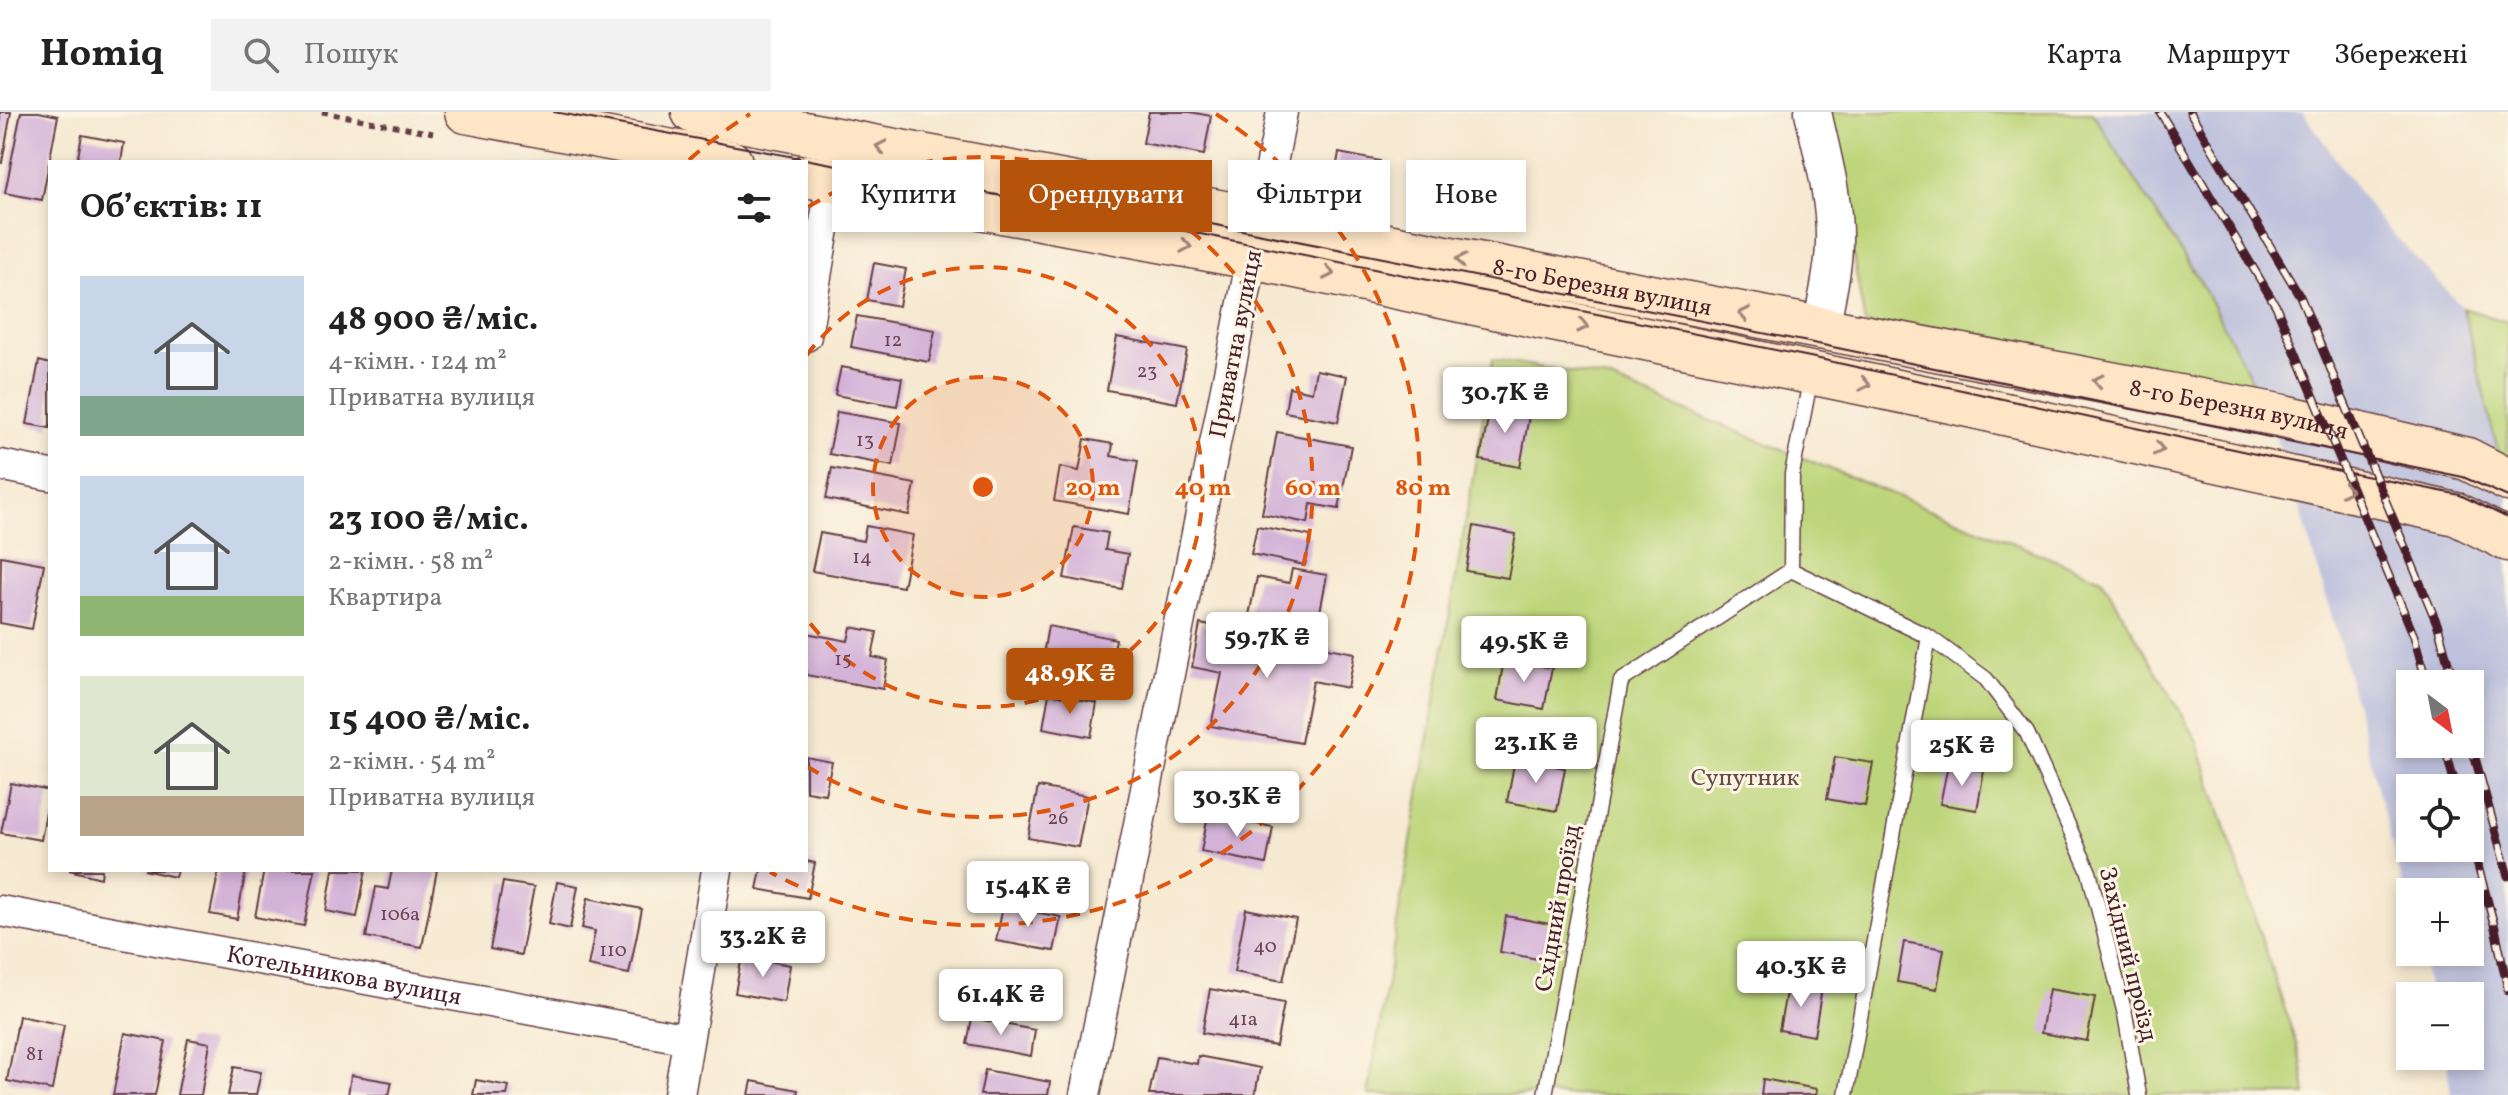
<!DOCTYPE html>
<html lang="uk">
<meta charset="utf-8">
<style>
:root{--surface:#fff;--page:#f2f2f2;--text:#222;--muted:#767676;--line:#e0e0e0;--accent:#b45309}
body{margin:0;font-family:Vollkorn,serif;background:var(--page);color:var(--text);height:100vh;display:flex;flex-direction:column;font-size:30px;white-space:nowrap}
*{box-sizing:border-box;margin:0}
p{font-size:26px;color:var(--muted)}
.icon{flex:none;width:44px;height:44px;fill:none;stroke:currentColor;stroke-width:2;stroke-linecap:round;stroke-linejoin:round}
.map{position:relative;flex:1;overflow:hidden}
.panel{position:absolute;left:48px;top:48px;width:760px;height:712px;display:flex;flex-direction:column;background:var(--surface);border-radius:0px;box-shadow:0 4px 12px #0003}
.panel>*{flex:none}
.guide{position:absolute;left:832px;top:48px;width:760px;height:72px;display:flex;gap:16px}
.needle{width:52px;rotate:148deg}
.fabs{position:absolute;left:2396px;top:558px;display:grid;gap:16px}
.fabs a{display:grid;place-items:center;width:88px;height:88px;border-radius:0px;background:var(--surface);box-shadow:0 4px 12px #0003;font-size:40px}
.price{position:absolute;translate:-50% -68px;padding:0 18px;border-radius:8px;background:#fff;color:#222;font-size:26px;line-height:52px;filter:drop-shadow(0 2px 4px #0008)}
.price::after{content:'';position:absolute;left:50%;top:48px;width:24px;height:18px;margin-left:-12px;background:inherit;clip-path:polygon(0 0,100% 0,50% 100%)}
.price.current{background:var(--accent);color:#fff}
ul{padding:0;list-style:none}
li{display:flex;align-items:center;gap:24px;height:200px;padding:0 32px}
li span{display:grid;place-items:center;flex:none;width:224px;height:160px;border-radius:0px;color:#555}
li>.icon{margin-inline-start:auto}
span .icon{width:96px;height:96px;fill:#fffc;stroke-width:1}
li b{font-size:34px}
h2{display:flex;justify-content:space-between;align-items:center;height:96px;padding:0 32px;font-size:34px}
.tag{padding:0 28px;border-radius:0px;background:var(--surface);box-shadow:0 4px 12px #0003;font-size:28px;line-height:72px}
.tag.current{background:var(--accent);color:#fff}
header{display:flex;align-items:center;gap:48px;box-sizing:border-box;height:112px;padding:0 40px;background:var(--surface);border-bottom:2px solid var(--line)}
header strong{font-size:38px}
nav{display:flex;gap:44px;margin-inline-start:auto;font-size:28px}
.search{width:560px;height:72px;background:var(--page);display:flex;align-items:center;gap:20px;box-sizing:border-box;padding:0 28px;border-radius:0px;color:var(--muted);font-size:30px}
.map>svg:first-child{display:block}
.industrial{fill:#bfc2dd;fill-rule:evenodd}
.green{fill:#bdd57a;stroke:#847a52;stroke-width:2}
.building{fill:#d4b3d9}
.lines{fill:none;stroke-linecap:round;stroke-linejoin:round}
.service-casing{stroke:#643d44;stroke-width:17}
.minor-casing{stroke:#643d44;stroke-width:33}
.tertiary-casing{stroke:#643d44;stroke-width:39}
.secondary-casing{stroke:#643d44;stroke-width:45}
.path{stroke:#643d44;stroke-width:5;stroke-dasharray:6 6;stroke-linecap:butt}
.service{stroke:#fff;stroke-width:14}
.minor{stroke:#fff;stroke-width:30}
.tertiary{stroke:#fff;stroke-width:36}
.secondary{stroke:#fde5c5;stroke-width:42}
.tram{stroke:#4a1f2b;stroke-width:2}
.rail-casing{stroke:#4a1f2b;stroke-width:9}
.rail{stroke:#fcf5e5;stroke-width:6;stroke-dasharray:18;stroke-linecap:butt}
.oneway{stroke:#a48278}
.ring{fill:none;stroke:#e0560e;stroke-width:4;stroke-dasharray:14 10}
.labels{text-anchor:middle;stroke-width:6;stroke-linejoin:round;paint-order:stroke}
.number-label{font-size:20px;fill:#6c4456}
.street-label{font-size:24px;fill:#4a1f2b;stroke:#fcf5e5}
.park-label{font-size:24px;fill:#674c3f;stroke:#fcf5e5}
.centre{fill:#e0560e;stroke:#fcf5e5;stroke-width:4}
.ring-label{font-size:24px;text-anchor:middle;font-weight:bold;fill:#e0560e;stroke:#fcf5e5;stroke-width:6;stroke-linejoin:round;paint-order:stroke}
</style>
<header>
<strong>Homiq</strong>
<div class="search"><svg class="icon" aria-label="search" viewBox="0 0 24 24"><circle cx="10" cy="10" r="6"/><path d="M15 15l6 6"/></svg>Пошук</div>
<nav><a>Карта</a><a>Маршрут</a><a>Збережені</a></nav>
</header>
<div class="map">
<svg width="2508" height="983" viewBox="0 0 2508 983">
<rect width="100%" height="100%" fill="#fcf5e5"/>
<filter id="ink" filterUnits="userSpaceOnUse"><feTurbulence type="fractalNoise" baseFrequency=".0125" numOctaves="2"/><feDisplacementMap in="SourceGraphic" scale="16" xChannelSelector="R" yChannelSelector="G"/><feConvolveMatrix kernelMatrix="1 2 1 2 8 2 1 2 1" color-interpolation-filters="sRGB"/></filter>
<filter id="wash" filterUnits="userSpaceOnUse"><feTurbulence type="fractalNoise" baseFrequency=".006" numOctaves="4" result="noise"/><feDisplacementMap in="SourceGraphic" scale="32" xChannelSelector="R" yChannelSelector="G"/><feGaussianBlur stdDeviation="1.8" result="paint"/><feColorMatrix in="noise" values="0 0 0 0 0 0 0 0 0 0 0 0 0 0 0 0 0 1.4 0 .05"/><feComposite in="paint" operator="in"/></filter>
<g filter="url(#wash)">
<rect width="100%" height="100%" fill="#f6e9d1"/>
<!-- industrial -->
<path class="industrial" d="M2092,0h211l72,103 88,93 45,185v602h-57l-5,-39h24v-60h-39l-11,-44h50v-60h-60v22l-68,-263 -44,-150 -34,-98 -62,-118zM2410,572h60v60h-60zM2410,676h60v60h-60z"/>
<!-- green -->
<path class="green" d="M1828,0h264l110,173 62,118 -399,-79z
M2463,196l45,14v171z
M1493,247l115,20 494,200 95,161 104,319 5,36h-938z"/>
<g id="blocks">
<!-- building -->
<path class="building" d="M0,0h11l-9,51 -2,-1z
M21,0h18l19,4 -16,84 -37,-7z
M1149,0h41l21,4 -7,39 -61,-12z
M82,23l42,8 -3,19h-44z
M1339,41l41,8 -7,37 -41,-8z
M874,151l32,6 -7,37 -32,-6z
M857,204l78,14 -6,32 -78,-15z
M1117,225l70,13 -10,53 -70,-13z
M39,249l11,3v64l-23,-4z
M841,255l61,11 -5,28 -62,-11z
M1316,258l31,6 -9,46 -53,-10 4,-25 23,5z
M1491,291l39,7 -10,57 -40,-7z
M837,300l64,11 -8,43 -64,-12z
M1277,320l74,14 -12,63 -28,-5 -3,19 -46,-9z
M1085,327l28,5 -2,12 27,5 -9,53 -75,-13 6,-34 19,4z
M832,356l83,16 -6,31 -83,-16z
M866,414l47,9 -10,52 -91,-16 8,-38 43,8z
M1257,414l54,10 -6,29 -54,-11z
M1474,414l42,8 -8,44 -42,-7z
M1074,415l34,6 -3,17 23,4 -6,35 -58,-11z
M1,444l43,8 -12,65 -32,-6z
M1292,457l35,6 -11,58 -68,-13 9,-43 32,6z
M1200,512l155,29 -7,35 -35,-7 -12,62 -90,-17 11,-53 -30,-6z
M1048,514l68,13 -8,39 -67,-12z
M851,515l26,5 -5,25 16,3 -5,29 -77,-14v-42l42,8z
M1504,547l48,9 -8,41 -47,-9z
M1049,582l48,9 -6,34 -48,-9z
M806,645l26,5 -7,32 -19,-3z
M1835,645l38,6 -8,43 -38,-7z
M1515,647l50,9 -8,43 -50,-9z
M1948,653l36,6 -7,39 -37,-6z
M11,671l39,8 -9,49 -40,-7z
M1038,675l50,9 -10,51 -50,-9z
M1208,703l65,12 -7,37 -65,-13z
M806,749l9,2 -7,35 -51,-9 4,-19h45z
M69,758h33l-1,8z
M144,758h33l-2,7z
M219,758h27l-9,49 -27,-5z
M264,758h51l-11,56 -49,-9z
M333,758h33l-9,47 -31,-6z
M392,758h45l-15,77 -56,-10 10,-50 12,2z
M503,770l31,5 -13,68 -31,-6z
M557,770l21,4 -8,43 -21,-5z
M588,786l54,11 -13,65 -41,-8 7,-35 -13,-3z
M1003,794l58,11 -7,34 -58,-10z
M1246,797l50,10 -13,62 -49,-9z
M1506,804l44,8 -7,36 -43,-8z
M1904,830l40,7 -7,40 -40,-7z
M742,844l48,9 -6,37 -49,-9z
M1788,870l34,6 -8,48 -35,-6z
M1210,877l74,14 -8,43 -74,-13z
M2049,877l46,8 -8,44 -46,-8z
M19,904l45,9 -12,65 -45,-9z
M972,906l63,12 -4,26 -64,-12z
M125,921l41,8 -11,54h-42z
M188,927l22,4 -9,52h-24z
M1198,944l62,12 -5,27h-106l8,-38 40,7z
M234,955l27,5 -5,23h-28z
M985,958l65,12 -2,13h-68z
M351,963l41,7 -3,13h-41z
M1763,967l54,10 -1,6h-55z
M476,968l33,6 -2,9h-34z
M752,969l46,9 -1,5h-48z"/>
</g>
</g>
<g filter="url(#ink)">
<use href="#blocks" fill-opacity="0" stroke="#643d44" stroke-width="2"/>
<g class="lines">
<!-- service casing -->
<g class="service-casing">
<path id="service" d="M1791,458l138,67 57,42 41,54 62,139 36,142 14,81
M1791,458l1,-96 19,-98
M1545,983l76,-414 170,-111
M1846,983l83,-458"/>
</g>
<!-- minor casing -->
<g class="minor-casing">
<g id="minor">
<path d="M1261,107l21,-107"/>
<path d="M806,224l26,-155"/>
<path d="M0,353l50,10"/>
<path id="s1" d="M0,799l688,128"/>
<path d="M679,983l38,-225"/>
<path d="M1085,983l167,-837"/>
</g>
</g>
<!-- tertiary casing -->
<g class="tertiary-casing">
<path id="tertiary" d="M1813,0c9,42 22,86 21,130 0,29 -8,58 -13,86"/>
</g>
<!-- secondary casing -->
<g class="secondary-casing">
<g id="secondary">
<path d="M466,0l265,50"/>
<path id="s2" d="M693,0l568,107 185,38 838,159 183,43 41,21"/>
<path d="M806,64l446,82 694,143 510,113 52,26"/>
</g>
</g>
<!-- path -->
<path class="path" d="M322,0l111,21"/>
<!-- service -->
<use href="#service" class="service"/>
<!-- minor -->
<use href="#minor" class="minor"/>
<!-- tertiary -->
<use href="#tertiary" class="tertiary"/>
<!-- secondary -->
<use href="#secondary" class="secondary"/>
<!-- tram -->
<path class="tram" d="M554,0l587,110 674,136 459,100 186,37 48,23
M1211,112l607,120 645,133 45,20"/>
<!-- rail casing -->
<g class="rail-casing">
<path id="rail" d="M2160,0l116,194 138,330 13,48
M2190,0l110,184 138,330 16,58
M2470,628l38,136
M2444,632l12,44
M2470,725l25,91 13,62"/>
</g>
<!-- rail -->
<use href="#rail" class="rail"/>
</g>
<!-- one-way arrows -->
<defs><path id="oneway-chevron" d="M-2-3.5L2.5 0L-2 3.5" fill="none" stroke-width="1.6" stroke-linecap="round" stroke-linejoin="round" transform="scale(2)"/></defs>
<g class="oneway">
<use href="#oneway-chevron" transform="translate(881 35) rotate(-169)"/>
<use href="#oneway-chevron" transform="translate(1186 134) rotate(10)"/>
<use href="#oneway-chevron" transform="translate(1461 148) rotate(-169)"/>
<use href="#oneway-chevron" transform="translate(1329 161) rotate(12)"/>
<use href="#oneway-chevron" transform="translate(1744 202) rotate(-169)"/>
<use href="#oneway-chevron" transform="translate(1583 214) rotate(12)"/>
<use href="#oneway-chevron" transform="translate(2098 269) rotate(-169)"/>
<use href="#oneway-chevron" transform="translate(1865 272) rotate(12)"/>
<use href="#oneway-chevron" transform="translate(2159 337) rotate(13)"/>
<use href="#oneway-chevron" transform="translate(2347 378) rotate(12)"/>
</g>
</g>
<!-- distance rings -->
<circle cx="983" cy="375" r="110" fill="#e0560e" fill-opacity=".12"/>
<g class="ring">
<circle cx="983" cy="375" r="110"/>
<path d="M806 244A220 220 0 1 1 806 506"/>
<path d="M808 95A330 330 0 1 1 808 655"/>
<path d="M689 48A440 440 0 0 1 750 2M1216 2A440 440 0 0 1 770 760"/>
</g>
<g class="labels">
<!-- number labels -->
<g class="number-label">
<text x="893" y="234">12</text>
<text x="1147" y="265">23</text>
<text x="865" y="334">13</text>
<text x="862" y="451">14</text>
<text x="843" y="553">15</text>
<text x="1058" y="712">26</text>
<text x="400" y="808">106а</text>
<text x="1265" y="840">40</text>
<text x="613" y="844">110</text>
<text x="1243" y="913">41а</text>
<text x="35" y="948">81</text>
</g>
<!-- street labels -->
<g class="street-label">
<text dy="8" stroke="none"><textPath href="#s2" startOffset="926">8-го Березня вулиця</textPath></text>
<text transform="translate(1235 232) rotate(-79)" y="8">Приватна вулиця</text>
<text dy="8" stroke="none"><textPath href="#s2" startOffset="1574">8-го Березня вулиця</textPath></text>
<text transform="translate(1557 796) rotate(-80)" y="8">Східний проїзд</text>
<text transform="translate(2129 842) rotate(76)" y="8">Західний проїзд</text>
<text dy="8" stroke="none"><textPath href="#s1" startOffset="350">Котельникова вулиця</textPath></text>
</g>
<!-- park labels -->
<g class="park-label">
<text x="1745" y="673">Супутник</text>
</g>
</g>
<circle cx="983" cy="375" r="12" class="centre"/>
<g class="ring-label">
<text x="1093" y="383">20 m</text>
<text x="1203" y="383">40 m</text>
<text x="1313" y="383">60 m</text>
<text x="1423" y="383">80 m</text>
</g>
</svg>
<div class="fabs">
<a><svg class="needle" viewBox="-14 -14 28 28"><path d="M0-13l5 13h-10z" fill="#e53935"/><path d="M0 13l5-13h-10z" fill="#767676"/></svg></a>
<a><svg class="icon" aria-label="locate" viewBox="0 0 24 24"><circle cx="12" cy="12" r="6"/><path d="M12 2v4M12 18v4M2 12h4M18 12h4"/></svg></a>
<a>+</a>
<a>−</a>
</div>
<b class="price" style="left:1505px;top:323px">30.7K ₴</b>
<b class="price" style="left:1267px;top:568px">59.7K ₴</b>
<b class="price" style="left:1524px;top:572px">49.5K ₴</b>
<b class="price current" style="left:1070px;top:604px">48.9K ₴</b>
<b class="price" style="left:1536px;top:673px">23.1K ₴</b>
<b class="price" style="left:1962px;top:676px">25K ₴</b>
<b class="price" style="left:1237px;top:727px">30.3K ₴</b>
<b class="price" style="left:1028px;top:817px">15.4K ₴</b>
<b class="price" style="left:763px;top:867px">33.2K ₴</b>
<b class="price" style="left:1801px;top:897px">40.3K ₴</b>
<b class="price" style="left:1001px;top:925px">61.4K ₴</b>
<div class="guide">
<a class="tag">Купити</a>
<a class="tag current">Орендувати</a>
<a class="tag">Фільтри</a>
<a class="tag">Нове</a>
</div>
<section class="panel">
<h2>Об’єктів: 11<svg class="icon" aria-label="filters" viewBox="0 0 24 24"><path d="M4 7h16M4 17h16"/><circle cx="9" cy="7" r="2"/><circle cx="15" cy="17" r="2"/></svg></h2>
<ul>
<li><span style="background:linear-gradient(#c9d6e8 75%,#7fa58c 0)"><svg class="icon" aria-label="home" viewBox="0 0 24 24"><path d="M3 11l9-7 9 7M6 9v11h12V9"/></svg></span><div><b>48 900 ₴/міс.</b><p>4-кімн. · 124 m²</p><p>Приватна вулиця</p></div></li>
<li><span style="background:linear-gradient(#c9d6e8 75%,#8fb573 0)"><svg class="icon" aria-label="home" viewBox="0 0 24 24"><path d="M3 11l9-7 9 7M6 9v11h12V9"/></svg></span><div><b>23 100 ₴/міс.</b><p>2-кімн. · 58 m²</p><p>Квартира</p></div></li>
<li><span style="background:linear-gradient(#dfe7d0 75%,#b9a48a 0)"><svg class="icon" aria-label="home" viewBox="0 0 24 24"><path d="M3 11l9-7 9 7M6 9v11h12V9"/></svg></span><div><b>15 400 ₴/міс.</b><p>2-кімн. · 54 m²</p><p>Приватна вулиця</p></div></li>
</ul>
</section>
</div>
